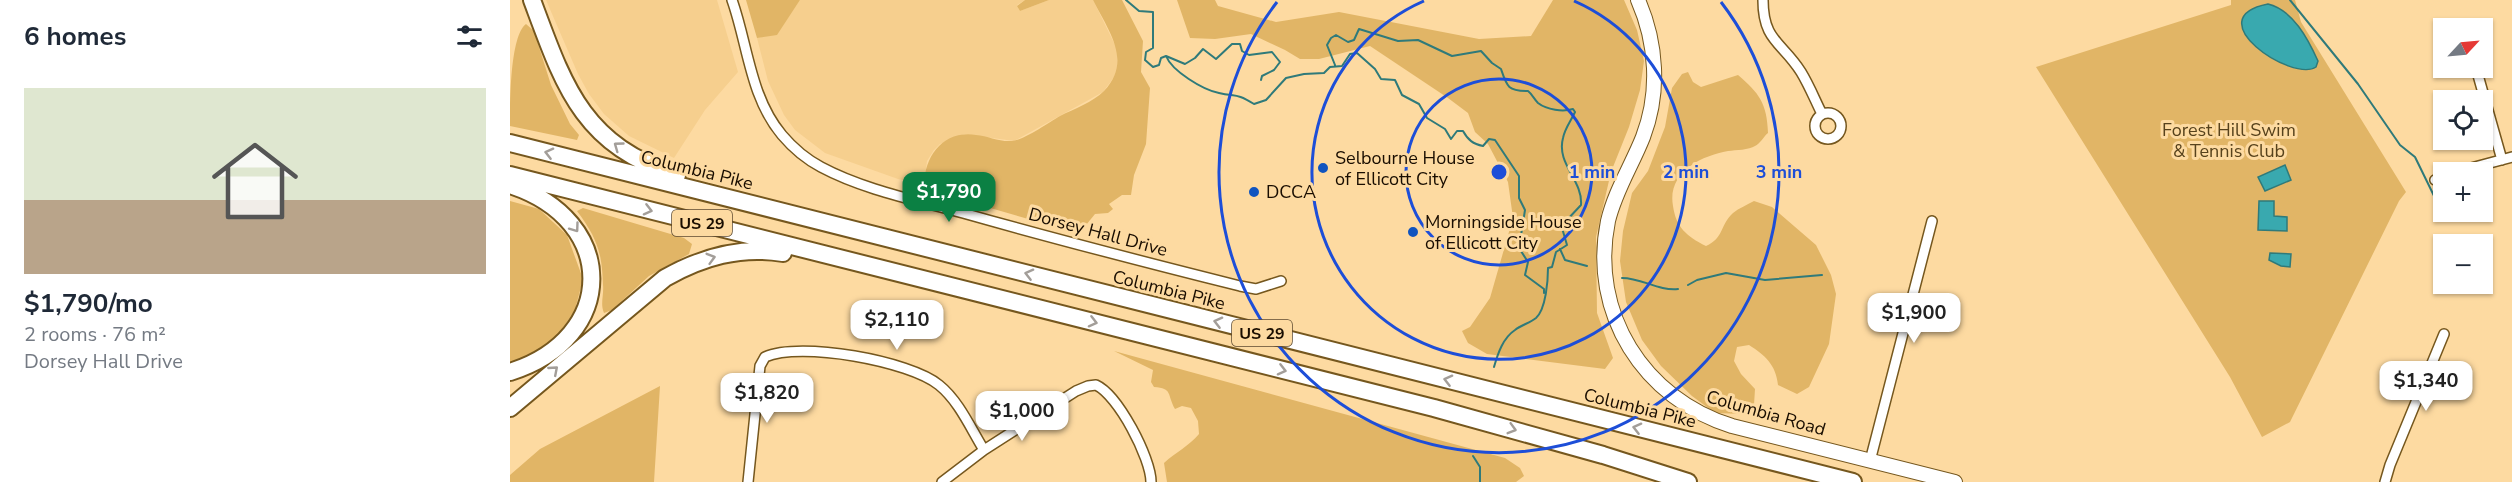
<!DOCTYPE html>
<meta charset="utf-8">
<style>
:root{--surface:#fff;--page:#f6f6f7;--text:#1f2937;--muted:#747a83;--accent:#0b8043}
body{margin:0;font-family:"Nunito Sans",sans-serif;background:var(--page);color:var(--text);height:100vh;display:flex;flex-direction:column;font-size:22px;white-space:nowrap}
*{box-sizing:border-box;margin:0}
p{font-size:20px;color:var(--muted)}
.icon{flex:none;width:33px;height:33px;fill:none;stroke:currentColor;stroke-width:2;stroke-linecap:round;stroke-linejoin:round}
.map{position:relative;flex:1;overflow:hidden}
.drawer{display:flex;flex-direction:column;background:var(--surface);width:510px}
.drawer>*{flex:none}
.needle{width:39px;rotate:64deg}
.controls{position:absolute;left:1923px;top:18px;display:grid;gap:12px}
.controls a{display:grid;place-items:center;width:60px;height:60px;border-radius:0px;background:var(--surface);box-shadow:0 2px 4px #0004;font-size:30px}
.price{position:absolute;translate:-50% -51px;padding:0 14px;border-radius:12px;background:#fff;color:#222;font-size:20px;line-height:39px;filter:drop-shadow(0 2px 3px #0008)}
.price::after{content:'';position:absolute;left:50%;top:36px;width:18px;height:14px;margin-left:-9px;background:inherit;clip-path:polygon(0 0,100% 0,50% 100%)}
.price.on{background:var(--accent);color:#fff}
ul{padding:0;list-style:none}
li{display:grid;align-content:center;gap:12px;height:318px;padding:0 24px}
li span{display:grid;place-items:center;height:186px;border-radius:0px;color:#555}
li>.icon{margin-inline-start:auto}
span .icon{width:108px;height:108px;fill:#fffc;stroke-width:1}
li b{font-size:26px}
h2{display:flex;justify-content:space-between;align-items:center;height:72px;padding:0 24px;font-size:26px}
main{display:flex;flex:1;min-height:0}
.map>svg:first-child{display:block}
.built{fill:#f6cf8e}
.green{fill:#e1b566}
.water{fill:#39a9af;stroke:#2f7a7a;stroke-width:1.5}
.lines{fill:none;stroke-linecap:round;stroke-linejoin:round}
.stream{stroke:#2f7a7a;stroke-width:2}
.street-casing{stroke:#75571e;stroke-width:12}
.secondary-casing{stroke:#75571e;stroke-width:16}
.highway-casing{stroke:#75571e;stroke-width:20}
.street{stroke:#fff;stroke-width:9}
.secondary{stroke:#fff;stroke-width:14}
.highway{stroke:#fff;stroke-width:16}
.oneway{stroke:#a39e99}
.ring{fill:none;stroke:#1d4ed8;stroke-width:3}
.poi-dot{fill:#1054bf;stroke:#fddaa1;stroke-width:2}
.labels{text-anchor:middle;stroke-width:6;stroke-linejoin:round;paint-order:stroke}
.shield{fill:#fddaa1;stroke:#5d4a30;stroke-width:1.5}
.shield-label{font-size:16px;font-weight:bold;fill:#190d00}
.park-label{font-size:18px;fill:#57421c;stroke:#fddaa1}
.poi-label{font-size:18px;fill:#190d00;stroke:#fddaa1;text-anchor:start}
.street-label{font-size:18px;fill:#190d00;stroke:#fddaa1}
.centre{fill:#1d4ed8;stroke:#fddaa1;stroke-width:3}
.ring-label{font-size:18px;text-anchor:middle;font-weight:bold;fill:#1d4ed8;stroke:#fddaa1;stroke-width:6;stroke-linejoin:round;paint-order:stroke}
</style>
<main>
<section class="drawer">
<h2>6 homes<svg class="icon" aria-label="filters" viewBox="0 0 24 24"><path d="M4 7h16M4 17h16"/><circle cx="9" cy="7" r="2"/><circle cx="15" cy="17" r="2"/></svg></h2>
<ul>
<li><span style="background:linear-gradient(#dfe7d0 60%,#b9a48a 0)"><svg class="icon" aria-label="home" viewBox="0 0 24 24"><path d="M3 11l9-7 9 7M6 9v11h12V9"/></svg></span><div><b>$1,790/mo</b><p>2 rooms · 76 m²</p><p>Dorsey Hall Drive</p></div></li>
</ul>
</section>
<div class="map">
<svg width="2002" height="482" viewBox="0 0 2002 482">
<rect width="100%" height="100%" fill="#fddaa1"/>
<!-- built -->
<path class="built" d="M36,0h171l21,72 -33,38 -31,48 -45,-22 -25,-22 -15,-20 -11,-20z
M290,0h225l-8,5 3,6 29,-11h44l24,49v24l-14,19 -89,49 -50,-7 -24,10 -6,6 -7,11 -3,23 -26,-5 -73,-26 -30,-23 -11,-15 -16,-34 -11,-43 20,-4z"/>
<!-- green -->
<path class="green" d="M236,0h54l-23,35 -20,3z
M515,0h24l-29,11 -3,-5z
M583,0h29l21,41 -2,31 9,16 -4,56 -12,31 -3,20h-9l-13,9 4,5 -5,4 -13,1 -13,16 -9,2 -145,-42 -4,-6c1,-29 20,-54 52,-49 12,1 23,7 36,6 12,-1 36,-18 48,-25 14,-7 33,-14 44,-25 29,-30 4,-61 -11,-91z
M667,0h38l3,6 58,16 63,-10 140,27 52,-3 22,-36h71l13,30 7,31 -4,29 -11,37 -18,45 -15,65 1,76 16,45 -8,11 -118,-15 -19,-11 -6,-12 8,-4 20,-29 23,-80 -5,-36 -20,-38 -13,-12 -7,-19 -20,-15 -78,-52 -51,13h-19l-15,-9 -34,-16 -36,5 -25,-1z
M1721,0h64l6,22 105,170 -7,9 -109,221 -28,15 -32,-60 -194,-310 195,-62z
M16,24l8,7 17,54 19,39 9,11 -2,5 -67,-14c0,-24 0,-90 16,-102z
M1178,72l5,10 8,5 37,-12c21,18 29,28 30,58 -4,3 -8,11 -13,13 -6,4 -19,4 -27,5 -28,5 -61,22 -55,55 3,21 13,30 33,40 18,-8 14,-21 27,-33 6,-5 14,-8 21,-12l18,6 44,38 15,30 5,19 -7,50 -20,43 -12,7 -19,-9c-2,-20 -13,-30 -29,-40l-12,2 -3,14 7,13 14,15 -1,16 -10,9 -29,-1 -23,-17 -31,-30 -19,-26 -16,-38 -6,-41 3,-30 9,-38 16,-22 17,-44 7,-39 10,-14z
M0,201l29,8 28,26 16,44 -8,31 -18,27 -30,22 -17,4z
M73,208l101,30 8,6 -3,10 -40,22 -37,34 -8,3c-4,-9 0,-18 -1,-28 -1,-33 -6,-47 -26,-74z
M604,351l391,107 15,10 4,8 -8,6h-349l-3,-19c12,-11 25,-17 35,-29l-1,-13 -7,-13 -9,-2 -7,3c-8,-14 -2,-21 -21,-22l-3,-5 2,-12z
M150,386l-6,96h-144v-7l30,-26z"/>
<!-- water -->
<path class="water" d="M1758,4c25,6 40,35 50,57l-2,6c-24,16 -120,-49 -48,-63z
M1775,165l6,15 -26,11 -7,-14z
M1749,201h15v15l13,1v14l-29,-1z
M1760,253l21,1 -1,13 -9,-1 -12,-6z"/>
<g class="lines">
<!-- stream -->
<path class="stream" d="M616,0l13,11 14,1v36l-7,4 -1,8 8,7 6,-2 2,-7 5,-2
M1780,0l68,84 42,61 15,12 22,45
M656,56c6,15 37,34 53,37 18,4 17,0 35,11l12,-4 20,-22 18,-4 20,-1 6,-6 12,-1 8,-12 7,-1 18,16 6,10 14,1 7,15 17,9 8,14 18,11 6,10 6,-8h6c5,9 10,13 20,15l6,-7 6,1 24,36v22l6,12 -6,38 9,14 -3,13 19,14v4
M656,56l19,8 10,-6 8,-9 13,10 16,-15h8l2,7 7,4 23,-3 8,10 -6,8 -12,6 -1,4
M825,65l-8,-20 4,-7 5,-3 12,7 6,-2 5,-11 39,12 20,-1 34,16 29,-5 11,12 9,6c6,18 7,22 27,22 4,3 6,8 10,12 9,7 25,9 35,6l2,3c-4,9 -10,16 -12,26 -7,26 20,42 18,67l-15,16 -4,7 5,17 -11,7 -4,15 -4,1c0,12 -2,41 -12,50 -6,5 -15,7 -21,12 -12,8 -17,23 -21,37
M1050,249l5,11 22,6
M1112,278c20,0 36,13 56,11
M1178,285l9,-5 29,-7 39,7 57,-5
M963,456l7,11v15"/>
<!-- street casing -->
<g class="street-casing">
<path id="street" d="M222,0c16,45 18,97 50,135 11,13 24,24 39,32 43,23 95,33 142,46 92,26 185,50 277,73l16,3 25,-8
M1253,0c0,41 19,42 38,72 8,13 14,28 21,42
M1945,26l2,2
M1966,68l26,92
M1305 126a13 13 0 1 1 26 0a13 13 0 1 1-26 0Z
M1946,172l56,-15
M1925,180l9,-3
M1360,461l62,-240
M238,482l12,-116 5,-9c35,-16 145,4 174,28 20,16 32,44 45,65
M432,482l42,-32 92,-59 12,-5 8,-1c22,10 55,73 55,97
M1875,482l5,-17 54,-131"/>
</g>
<!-- secondary casing -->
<g class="secondary-casing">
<path id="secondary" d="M1128,0c19,43 22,93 5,137 -11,28 -28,54 -35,84 -19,92 36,178 124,205l223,56"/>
</g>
<!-- highway casing -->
<g class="highway-casing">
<path id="highway" d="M22,0c32,86 50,145 145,175
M0,143l1343,339
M0,175l924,233 169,47 85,27
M0,185c109,35 108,153 0,187
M0,408l155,-130c37,-21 75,-32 118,-25"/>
</g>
<!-- street -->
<use href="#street" class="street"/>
<!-- secondary -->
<use href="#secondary" class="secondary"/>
<!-- highway -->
<use href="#highway" class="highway"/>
</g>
<!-- one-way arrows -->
<defs><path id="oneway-chevron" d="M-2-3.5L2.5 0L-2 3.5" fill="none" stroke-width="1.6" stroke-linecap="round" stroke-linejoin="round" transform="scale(1.5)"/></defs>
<g class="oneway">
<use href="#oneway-chevron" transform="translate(108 146) rotate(-144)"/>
<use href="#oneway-chevron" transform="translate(39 153) rotate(-166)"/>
<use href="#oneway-chevron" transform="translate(138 210) rotate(14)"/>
<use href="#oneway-chevron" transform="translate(65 228) rotate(54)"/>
<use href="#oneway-chevron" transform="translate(201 258) rotate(-16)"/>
<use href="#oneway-chevron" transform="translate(519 274) rotate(-166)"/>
<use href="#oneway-chevron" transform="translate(583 322) rotate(14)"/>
<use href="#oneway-chevron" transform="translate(708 322) rotate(-166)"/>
<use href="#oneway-chevron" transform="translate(44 370) rotate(-41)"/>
<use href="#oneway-chevron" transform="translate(772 370) rotate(14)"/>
<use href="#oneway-chevron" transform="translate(938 380) rotate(-166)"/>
<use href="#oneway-chevron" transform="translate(1127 428) rotate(-166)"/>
<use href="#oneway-chevron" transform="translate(1002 429) rotate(16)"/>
</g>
<!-- distance rings -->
<g class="ring">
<circle cx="989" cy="172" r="93"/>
<path d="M1064 1A187 187 0 1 1 914 1"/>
<path d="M1211 2A280 280 0 1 1 767 2"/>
</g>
<!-- markers -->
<g class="poi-dot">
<circle cx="813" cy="168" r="6"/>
<circle cx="744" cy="192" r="6"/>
<circle cx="903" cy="232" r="6"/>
</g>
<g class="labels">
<!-- shield labels -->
<g class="shield">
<rect x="162" y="210" width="60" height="26" rx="4.5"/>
<rect x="722" y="320" width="60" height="26" rx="4.5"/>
</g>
<g class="shield-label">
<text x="192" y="229">US 29</text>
<text x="752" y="339">US 29</text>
</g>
<!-- park labels -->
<g class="park-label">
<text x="1719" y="136">Forest Hill Swim<tspan x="1719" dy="21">&amp; Tennis Club</tspan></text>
</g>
<!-- poi labels -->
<g class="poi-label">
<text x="825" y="164">Selbourne House<tspan x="825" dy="21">of Ellicott City</tspan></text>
<text x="756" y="198">DCCA</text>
<text x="915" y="228">Morningside House<tspan x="915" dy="21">of Ellicott City</tspan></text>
</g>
<!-- street labels -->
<g class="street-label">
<text transform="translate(187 170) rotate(14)" y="6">Columbia Pike</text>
<text transform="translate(588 232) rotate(15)" y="6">Dorsey Hall Drive</text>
<text transform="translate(659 290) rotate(14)" y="6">Columbia Pike</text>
<text transform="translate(1130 408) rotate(14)" y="6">Columbia Pike</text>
<text transform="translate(1256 413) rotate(16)" y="6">Columbia Road</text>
</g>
</g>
<circle cx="989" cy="172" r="9" class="centre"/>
<g class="ring-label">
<text x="1082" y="178">1 min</text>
<text x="1176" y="178">2 min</text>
<text x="1269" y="178">3 min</text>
</g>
</svg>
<div class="controls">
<a><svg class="needle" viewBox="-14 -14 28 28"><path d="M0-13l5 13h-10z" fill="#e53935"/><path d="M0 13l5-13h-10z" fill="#747a83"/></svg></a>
<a><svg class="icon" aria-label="locate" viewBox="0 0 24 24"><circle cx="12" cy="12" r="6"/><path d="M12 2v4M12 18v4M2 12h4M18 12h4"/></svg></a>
<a>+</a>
<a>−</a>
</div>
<b class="price on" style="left:439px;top:223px">$1,790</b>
<b class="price" style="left:1404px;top:344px">$1,900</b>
<b class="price" style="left:387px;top:351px">$2,110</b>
<b class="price" style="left:1916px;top:412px">$1,340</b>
<b class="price" style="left:257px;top:424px">$1,820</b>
<b class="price" style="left:512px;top:442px">$1,000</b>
</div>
</main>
